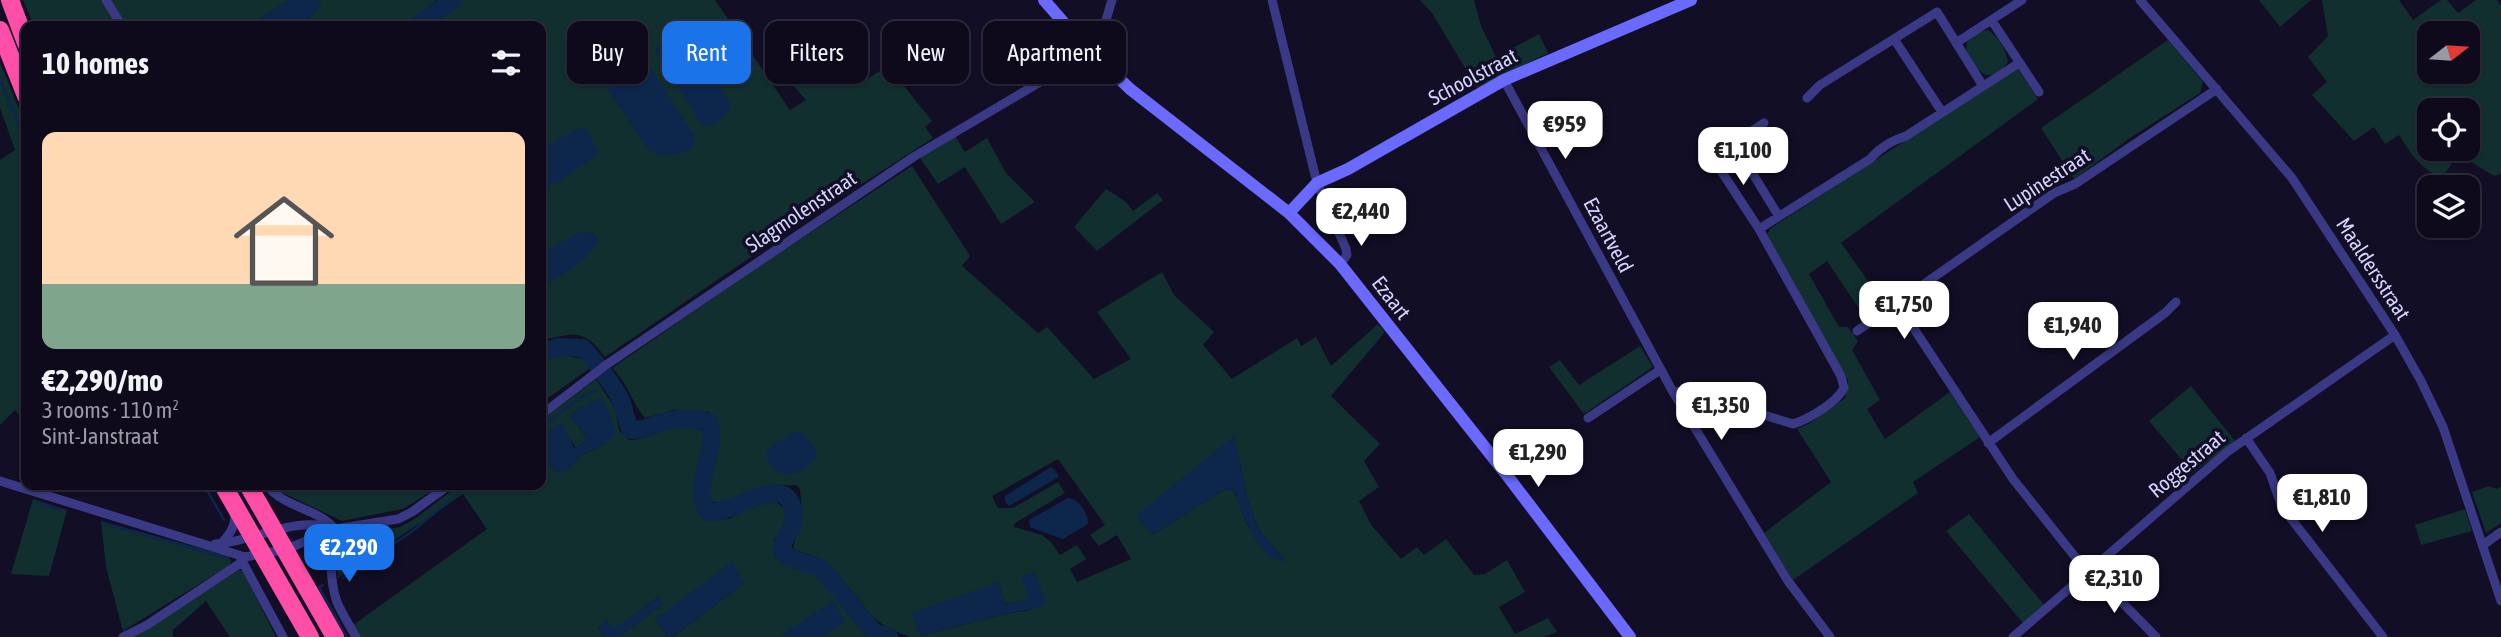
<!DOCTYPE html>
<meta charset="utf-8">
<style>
:root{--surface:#0e0a1c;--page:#171325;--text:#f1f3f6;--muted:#9b9aa3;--line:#2e2b3b;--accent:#1a73e8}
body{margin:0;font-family:"Asap Condensed",sans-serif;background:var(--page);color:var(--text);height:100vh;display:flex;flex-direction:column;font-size:26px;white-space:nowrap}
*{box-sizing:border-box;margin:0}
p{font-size:23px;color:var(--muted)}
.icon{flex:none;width:38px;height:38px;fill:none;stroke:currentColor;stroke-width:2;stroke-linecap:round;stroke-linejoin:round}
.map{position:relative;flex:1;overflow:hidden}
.drawer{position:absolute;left:21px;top:21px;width:525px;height:469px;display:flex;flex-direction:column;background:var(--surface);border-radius:14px;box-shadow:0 2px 5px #0004,0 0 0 2px var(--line)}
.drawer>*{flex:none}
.top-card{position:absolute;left:567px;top:21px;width:665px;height:63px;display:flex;gap:14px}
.needle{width:46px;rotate:73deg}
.fabs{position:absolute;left:2417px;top:21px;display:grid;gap:14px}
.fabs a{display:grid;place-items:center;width:63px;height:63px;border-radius:14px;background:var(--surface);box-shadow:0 2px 5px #0004,0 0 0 2px var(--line);font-size:35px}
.price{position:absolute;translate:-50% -60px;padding:0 16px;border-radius:14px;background:#fff;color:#222;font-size:23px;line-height:46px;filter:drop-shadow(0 2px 4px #0008)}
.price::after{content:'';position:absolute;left:50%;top:42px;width:21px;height:16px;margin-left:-10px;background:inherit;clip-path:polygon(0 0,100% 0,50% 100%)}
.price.active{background:var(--accent);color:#fff}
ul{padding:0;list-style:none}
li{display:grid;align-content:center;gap:14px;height:371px;padding:0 21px}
li span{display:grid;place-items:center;height:217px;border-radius:14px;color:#555}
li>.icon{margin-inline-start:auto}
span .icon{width:126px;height:126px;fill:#fffc;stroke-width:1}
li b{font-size:30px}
h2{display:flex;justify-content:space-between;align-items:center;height:84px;padding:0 21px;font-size:30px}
.pill{padding:0 24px;border-radius:14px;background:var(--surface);box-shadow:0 2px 5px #0004,0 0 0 2px var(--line);font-size:24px;line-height:63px}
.pill.active{background:var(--accent);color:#fff}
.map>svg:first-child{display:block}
.green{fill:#112f2e;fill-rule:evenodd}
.water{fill:#0d264b}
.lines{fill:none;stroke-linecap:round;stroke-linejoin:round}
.stream{stroke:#0d264b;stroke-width:2.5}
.river{stroke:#0d264b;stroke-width:18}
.street{stroke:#3a3985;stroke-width:9}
.secondary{stroke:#6a6aff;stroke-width:12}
.highway{stroke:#ff4ea7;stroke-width:18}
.labels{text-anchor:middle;stroke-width:7;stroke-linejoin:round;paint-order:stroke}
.street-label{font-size:21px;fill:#d6d3ff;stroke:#120e25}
</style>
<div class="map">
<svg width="2501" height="637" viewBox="0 0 2501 637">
<rect width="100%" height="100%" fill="#120e25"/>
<!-- green -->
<path class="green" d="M23,0h266l-42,26h-213z
M317,0h120l-25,20 -3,6h-117l18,-9 11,-12z
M462,0h253l75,110 16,-10 -22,-25 43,-30 32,39 29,-18 44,55 -7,6 8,11 -150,97 -178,122c-22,-30 -31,-23 -64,-17v-314h-117z
M1420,0h54l7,26 15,31 43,-23 9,19 -71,35 -45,-75z
M2259,0h52l-31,27z
M2322,0h77l14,20 28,-20h6l11,13 18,-13h21l4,6v168l-7,2 -44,-27h18v-39h-39v31l-3,10 10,9 16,3 -6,9 -7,4c-20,-8 -29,-24 -40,-41l-14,9 -11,-17 -20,14 -42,-46 15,-13 -19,-25 20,-21zM2429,33h39v39h-39z
M1988,30c11,7 18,20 20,32 -13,17 -23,18 -35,1 -5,-8 -8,-12 -6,-21l13,-10z
M2168,40l35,42 -3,11 -70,45 -56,41 -33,-51z
M0,62l26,65v297l-11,-14 -15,15v-265l15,-10 -15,-42z
M2017,68l21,31 -197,144 45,63 -22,10 -37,-55 -18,13 30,53h9l10,14 -6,9 28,50 -13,9 18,30 65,-47 30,45 -67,45 5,11 -125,87 -29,-47 67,-51 -34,-53 13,-6 35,-25 3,-17 -81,-147 4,-6z
M955,136l10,16 22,-14 19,35 29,29 -34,22 -36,-57 -27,17 -18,-26z
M912,166l58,90 -8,10 76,67 9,-6 47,52 37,-20 -34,-47 65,-40 12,23 40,37 -11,13 29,34 65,-41 4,8 15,-9 15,29 47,-42 7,8 -54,64 49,48 -16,17 15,26 -20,14 13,25 29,33 16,-12 7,8 22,-16 28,36 11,-1 22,-14 18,32 -26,15 16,27 33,-16 9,14 -13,5h-634l-23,-9 -13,-10 -44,-53 -11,-7 -26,-9 9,-38 -2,-22 -4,-4c-10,1 -19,-1 -29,2 -18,4 -43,24 -60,12 1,-33 22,-57 2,-87l-35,-2 -29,8c-13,-15 -18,-36 -33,-50l149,-103zM1234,437l15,67 10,26 26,31 -37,-34 -14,-36 -8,-2 -74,46zM1058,459l47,66 -15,10 9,11 18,-11 14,24 -54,23 -7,-13 16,-10 -9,-14 -17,10 -9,-13 -9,-7 -28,-8 1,-4 50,-30 -7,-11 -45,26h-15l-6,-12zM998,582l7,22 24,-4 2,10 -26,4 -85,22z
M1106,189l20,13 7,9 24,-18 6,7 -66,51 -23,-24z
M1640,346l13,21 -69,47 -35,-47 11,-7 19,25z
M560,355l30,5 3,6 -52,37v-44z
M596,379l19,29 4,22 10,10c24,0 49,-23 74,-9v15l-9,54 6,13 14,7 15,-1 24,-13 23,-4 9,7 3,11 -4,8 -10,11 1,16 41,18 10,9 40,55h-193l71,-54 -89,36 12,18h-49l45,-33 -5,-7 -44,33 -17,-2 8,9h-245l-7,-12 134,-96 -24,-35 -125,84 -2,-40 64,-11 16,-9 43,-33h82v-29l16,16h7l18,-17 25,-12 -12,-43 -22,13 1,8 12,16v3l-10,8 -12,-17 -2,-8 -21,14v-16z
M2191,386l44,55 -42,32 -44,-52z
M271,485h170l-38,24 -61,12 -57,-27z
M2489,486l8,3 4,-3v37l-15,10 -14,-41z
M33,499l34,11 -18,66 -38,-2z
M2465,509l7,22 -51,14 -6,-20z
M1969,514l76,92 -22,17 -77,-92z
M101,521l127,35 3,4 -1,5 -107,66 -17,-64z
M239,570l4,1 33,66h-46l-24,-36 -33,29v7h-42z"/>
<!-- water -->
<path class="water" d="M289,0h28l4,5c-18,26 -47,21 -74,21z
M704,20l5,1 4,7 -19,11 1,5 36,61c-5,13 -15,22 -29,21l-47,-77 11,-10z
M627,30l6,1c6,12 9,19 5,32 -22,12 -64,31 -66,-11l5,-6z
M649,64l44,70 2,6 -2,8c-15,6 -31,14 -45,1l-40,-59c6,-15 26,-25 41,-26z
M580,127l6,1 12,24 -2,4 -39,27 -13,4 -3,-4v-33z
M592,232l6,8c-8,22 -38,35 -57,47v-33l37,-21z
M602,398l7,14 6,23 -8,8 -25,12 -18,18 -7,-1 -16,-16v-19l22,-15c-1,10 8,15 10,25l3,1 10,-8v-3l-12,-16 -5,-2c7,-12 21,-17 33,-21z
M795,431h5c5,5 12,11 15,17 8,15 -28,39 -43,19 -4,-6 -6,-9 -6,-15l7,-7z
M1234,436l15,68 10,26 27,32c-29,-1 -43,-49 -52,-71l-8,-2 -74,46 -16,-19z
M1051,467l5,4 3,6 -50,29 -4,-4v-6z
M1068,498c11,1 20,14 20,26l-25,15 -33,-12 -1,-7z
M732,562l12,21 -71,54h-6l-12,-18z
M1035,573l11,28 -4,6 -37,7 -85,22 -8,-23 86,-31 7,22 24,-4 -8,-25z
M658,597l5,7 -45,33h-13l-8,-9 10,-8 7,9z
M833,600l12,22 -23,15h-43z"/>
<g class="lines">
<!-- stream -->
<path class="stream" d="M0,78l26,65
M604,386l5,-3
M541,428l37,-29 19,-9
M204,485l20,35
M465,486l1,-1
M37,503l24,7
M102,523l122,34 6,4
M343,578l67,-45 48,-39
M323,585l-4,2 28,50"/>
<!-- river -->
<path class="river" d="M417,26l36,-26
M541,353l17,-6 25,1c11,12 34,41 39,55 3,10 4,18 9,27 12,1 21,-5 33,-8 15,-5 30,-4 45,0 10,29 -19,64 -1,90 28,4 81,-47 86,4 1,14 -13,22 -12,35l8,7 31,10 53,64 15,5"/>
<!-- street -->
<path class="street" d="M106,0l16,26
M1272,0l45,183 29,66 1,6 -7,9
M2140,0l152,178 103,157 26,46 22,46 58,174
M1992,21l47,71
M1894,39l48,73
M1956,43l66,-43
M1504,80l169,312 115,189 42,56
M1807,98l13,-13 117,-73 46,74
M1734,143l44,72
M1759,229l111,-70c11,-12 21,-18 36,-23l113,-73
M1897,303l116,176 75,94 12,7 56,57
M1857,331l197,-138 21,-9 142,-95
M1673,392l13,-1 107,33c16,-5 43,-21 51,-36l-3,-12 -82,-147 -47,-72 52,-34
M541,415l65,-50 309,-209 176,-104 9,-12 12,-40
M1588,418l72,-48
M2246,438l24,35 12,34 101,130
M1988,443l177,-130 11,-11
M0,481l245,76 42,-8 48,-20 63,-10 14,-7 37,-27
M267,485c17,23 48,22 67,43
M335,529c-6,20 -5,54 2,73 5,12 13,24 19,35
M215,544c40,-2 81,-30 120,-15
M221,544c9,-10 16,-19 13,-33
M2483,545l18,-13
M241,559l42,78
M123,637l24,-12 95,-63
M2013,637l214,-185 168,-117"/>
<!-- secondary -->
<path class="secondary" d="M1044,0l34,39 52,50 159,124 51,51 166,210 124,163
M1289,213l28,-30 31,-14 156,-89 187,-80"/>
<!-- highway -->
<path class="highway" d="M10,0l16,43
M0,30l26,66
M223,485l87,152
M248,485l87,152"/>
</g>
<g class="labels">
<!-- street labels -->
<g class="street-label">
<text transform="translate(1473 77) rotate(-28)" y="7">Schoolstraat</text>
<text transform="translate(2047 180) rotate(-33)" y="7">Lupinestraat</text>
<text transform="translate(801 212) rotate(-34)" y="7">Slagmolenstraat</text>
<text transform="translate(1608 235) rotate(62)" y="7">Ezaartveld</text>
<text transform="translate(2373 269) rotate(57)" y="7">Maaldersstraat</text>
<text transform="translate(1391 298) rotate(52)" y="7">Ezaart</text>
<text transform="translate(2187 464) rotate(-40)" y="7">Roggestraat</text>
</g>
</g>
</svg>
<div class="fabs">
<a><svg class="needle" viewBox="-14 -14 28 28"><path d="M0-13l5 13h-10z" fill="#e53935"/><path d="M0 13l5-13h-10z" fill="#9b9aa3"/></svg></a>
<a><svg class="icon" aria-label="locate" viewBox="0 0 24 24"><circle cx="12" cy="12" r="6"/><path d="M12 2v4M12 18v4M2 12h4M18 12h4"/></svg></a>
<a><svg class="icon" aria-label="layers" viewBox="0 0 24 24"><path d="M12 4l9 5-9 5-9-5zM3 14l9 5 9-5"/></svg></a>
</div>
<b class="price" style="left:1565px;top:161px">€959</b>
<b class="price" style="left:1743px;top:187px">€1,100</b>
<b class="price" style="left:1361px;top:248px">€2,440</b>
<b class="price" style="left:1904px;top:341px">€1,750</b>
<b class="price" style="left:2073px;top:362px">€1,940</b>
<b class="price" style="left:1721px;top:442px">€1,350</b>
<b class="price" style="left:1538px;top:489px">€1,290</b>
<b class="price" style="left:2322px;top:534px">€1,810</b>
<b class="price active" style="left:349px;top:584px">€2,290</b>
<b class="price" style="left:2114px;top:615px">€2,310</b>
<div class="top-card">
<a class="pill">Buy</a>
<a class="pill active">Rent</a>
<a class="pill">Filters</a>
<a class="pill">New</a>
<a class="pill">Apartment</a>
</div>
<section class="drawer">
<h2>10 homes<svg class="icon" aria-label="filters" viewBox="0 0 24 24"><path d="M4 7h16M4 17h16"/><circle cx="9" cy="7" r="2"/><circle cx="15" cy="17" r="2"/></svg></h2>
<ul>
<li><span style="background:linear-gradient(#ffd9b3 70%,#7fa58c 0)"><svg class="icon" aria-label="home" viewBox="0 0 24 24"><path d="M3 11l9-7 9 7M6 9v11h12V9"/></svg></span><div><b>€2,290/mo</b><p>3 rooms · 110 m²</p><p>Sint-Janstraat</p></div></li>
</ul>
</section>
</div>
